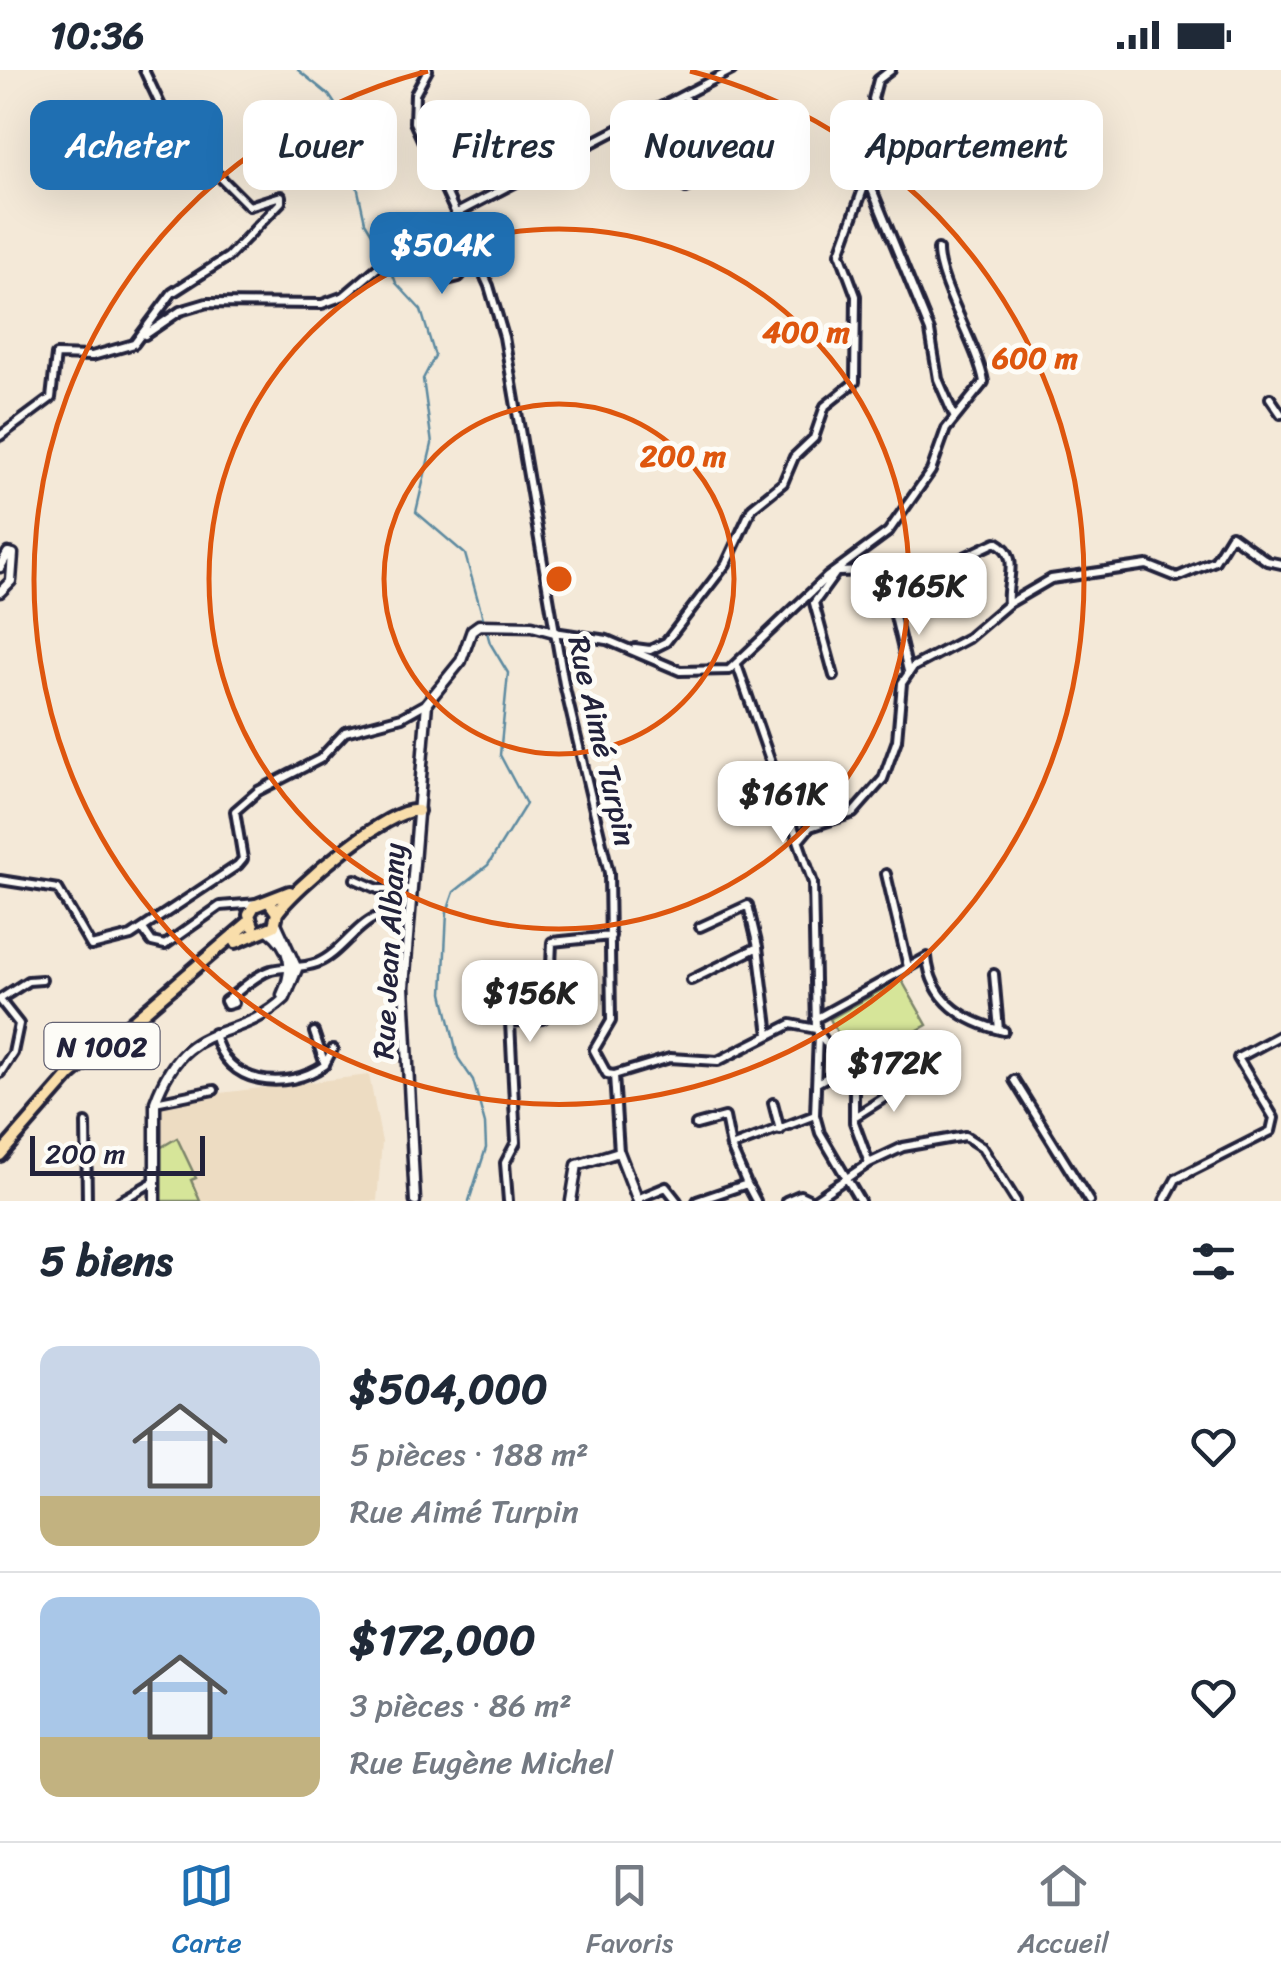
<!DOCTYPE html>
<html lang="fr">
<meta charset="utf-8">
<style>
:root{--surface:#fff;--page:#f6f6f7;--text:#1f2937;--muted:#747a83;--line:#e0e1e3;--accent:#1f6fb2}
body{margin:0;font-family:Sriracha,sans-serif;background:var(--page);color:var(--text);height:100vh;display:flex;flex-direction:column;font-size:38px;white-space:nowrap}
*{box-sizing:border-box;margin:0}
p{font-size:32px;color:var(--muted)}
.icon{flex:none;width:55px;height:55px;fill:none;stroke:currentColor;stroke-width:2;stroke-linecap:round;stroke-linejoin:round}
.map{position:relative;height:1131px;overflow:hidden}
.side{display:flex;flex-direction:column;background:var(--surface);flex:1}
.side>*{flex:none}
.top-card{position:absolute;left:30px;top:30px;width:1222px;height:90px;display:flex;gap:20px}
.scale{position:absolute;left:30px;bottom:25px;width:175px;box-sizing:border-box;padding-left:10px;border:5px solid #22223b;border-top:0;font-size:28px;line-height:35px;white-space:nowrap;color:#22223b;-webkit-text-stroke:8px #fdfcf7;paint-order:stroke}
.price{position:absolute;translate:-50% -85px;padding:0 22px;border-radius:20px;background:#fff;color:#222;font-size:32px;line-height:65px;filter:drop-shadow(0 2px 5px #0008)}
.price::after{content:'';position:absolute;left:50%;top:60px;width:30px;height:22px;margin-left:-15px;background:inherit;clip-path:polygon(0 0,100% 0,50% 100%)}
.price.on{background:var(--accent);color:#fff}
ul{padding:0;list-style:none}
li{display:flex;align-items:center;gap:30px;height:250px;padding:0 40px}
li+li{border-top:2px solid var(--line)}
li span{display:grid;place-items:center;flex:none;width:280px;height:200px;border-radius:20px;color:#555}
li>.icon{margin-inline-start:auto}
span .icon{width:120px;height:120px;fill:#fffc;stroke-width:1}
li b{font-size:42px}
h2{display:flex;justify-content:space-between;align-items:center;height:120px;padding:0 40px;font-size:42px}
.pill{padding:0 35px;border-radius:20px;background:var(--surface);box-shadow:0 10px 40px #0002;font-size:35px;line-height:90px}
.pill.on{background:var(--accent);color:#fff}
.status{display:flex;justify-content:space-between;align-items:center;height:70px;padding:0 50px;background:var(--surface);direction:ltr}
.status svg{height:28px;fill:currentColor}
.menu{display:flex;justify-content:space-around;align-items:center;height:140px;border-top:2px solid var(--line);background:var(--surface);font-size:28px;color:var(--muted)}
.menu a{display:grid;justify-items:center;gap:5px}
.menu .on{color:var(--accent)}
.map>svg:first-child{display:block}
.built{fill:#eddcc2}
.green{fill:#d6e599;stroke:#7c846a;stroke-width:2.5}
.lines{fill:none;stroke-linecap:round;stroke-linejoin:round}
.stream{stroke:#5d8aa0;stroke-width:2.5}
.minor-casing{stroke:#22223b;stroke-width:14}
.tertiary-casing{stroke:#22223b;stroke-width:15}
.primary-casing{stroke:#22223b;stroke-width:18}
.minor{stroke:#fdfcf7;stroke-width:6}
.tertiary{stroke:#fdfcf7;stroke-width:8}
.primary{stroke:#f9deab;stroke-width:10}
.ring{fill:none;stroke:#de560e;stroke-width:5}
.labels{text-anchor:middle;stroke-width:10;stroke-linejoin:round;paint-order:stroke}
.shield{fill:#fdfcf7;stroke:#646373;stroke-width:2.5}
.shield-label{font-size:28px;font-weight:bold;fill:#22223b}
.street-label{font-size:30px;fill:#22223b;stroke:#fdfcf7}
.centre{fill:#de560e;stroke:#fdfcf7;stroke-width:5}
.ring-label{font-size:30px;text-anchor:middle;font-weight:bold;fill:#de560e;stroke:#fdfcf7;stroke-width:10;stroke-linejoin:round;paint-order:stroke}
</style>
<div class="status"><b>10:36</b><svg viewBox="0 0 49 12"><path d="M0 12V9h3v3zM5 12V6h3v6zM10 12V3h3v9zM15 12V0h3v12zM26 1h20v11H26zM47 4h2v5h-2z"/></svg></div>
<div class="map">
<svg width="1281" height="1131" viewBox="0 0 1281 1131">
<rect width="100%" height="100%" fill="#f4e9d8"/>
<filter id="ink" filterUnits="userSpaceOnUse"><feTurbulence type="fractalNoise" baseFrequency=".01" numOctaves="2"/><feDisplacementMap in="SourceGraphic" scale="20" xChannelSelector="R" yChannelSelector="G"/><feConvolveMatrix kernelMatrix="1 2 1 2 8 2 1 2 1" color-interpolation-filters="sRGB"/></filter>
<g filter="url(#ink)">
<!-- built -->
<path class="built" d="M369,1005l13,67 -5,59h-218v-91l5,-4 48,-12z"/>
<!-- green -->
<path class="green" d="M901,909l26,46 -72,40 -25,-46z
M177,1068l19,40 -5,2 9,21h-40v-53z"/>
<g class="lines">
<!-- stream -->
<path class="stream" d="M298,0l31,25 12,18 24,109 21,34
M389,194l7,19 25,27 14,46 -12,23 9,65 -16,68 49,42 25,89 18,30 -8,82 26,49 -38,61 -34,27 -7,20 -4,81 15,65 15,22 12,44 1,24 -17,53"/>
<!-- minor casing -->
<g class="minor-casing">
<path id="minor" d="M428,0l-13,24 -1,28 75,164 15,51 60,347 45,189 2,148 -17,29 13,24 7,1
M685,25l31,80 -30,13
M867,107l63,154 8,48 16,37
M455,144l277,-144
M145,265l35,-24 27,-8 115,1 22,-8 46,-39 34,5 23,18 12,-3 16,-20
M1270,328l11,16
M0,366l51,-38 5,-43 36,1 42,-12 38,-51 56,-36 53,-55v-6l-32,10 -30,-30 -26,-14 -24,-39 -25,-53
M837,502l102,-3 57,-27c26,14 9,39 12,62
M894,542l14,59
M554,562l53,8 73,31 49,-1 98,-93 61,-45 43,-61 15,-42 38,-47c-6,-36 -47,-101 -46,-133
M635,578l15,2 16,-8 60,-78 26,-56 31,-25 11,-26 20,-19 11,-32 30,-24 1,-86 -16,-43 34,-94 19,-17 -20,-43 5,-19 13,-10
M737,595l76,218 3,146
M834,606l-20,-73 21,-29
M800,769l10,-12 43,-14 30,-34 14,-39 5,-57 11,-16 55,-29 40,-34 43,-25 96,-14 30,12 38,-16 16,-26 36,26 14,3
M886,804l22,93
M355,809l23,10h34
M0,810l58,9 33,57 40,-10 107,-71 5,-6 -8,-48 23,-20 62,-32 25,-27 57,-15 25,-14
M700,857l48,-22 10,42 11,88
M143,859l9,13 13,3 55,-39 38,-3
M994,904l5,56
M691,910l67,-33
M232,927l2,6 -7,2 -2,-4c14,-9 30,-26 46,-31 15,-4 30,-1 46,-7 33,-13 51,-67 91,-41
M0,929l28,-18 14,-1
M0,930l19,24 -6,29 -13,20
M815,949l112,-62c4,44 38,65 77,74
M214,963c11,53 72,59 111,32l-11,-33
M818,964l-3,81 5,18 40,68
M325,994l8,-15
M614,1005l56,-17 48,3 73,-37 25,5 38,54v39l15,41
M614,1005l5,77
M1014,1010l75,121
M817,1013l28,-16
M155,1032l59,-12
M773,1033l7,27
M854,1047l60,-38
M86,1053l1,78
M696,1055l29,-8 6,30 84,-32
M731,1077l16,37
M637,1129l29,-12 11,14
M120,1131l35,-20
M508,1131l-3,-38 11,-21 -6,-120 32,-3 7,-5 3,-72 59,-6
M697,1131l50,-17 9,17
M786,1131l14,-6 13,6 56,-38 34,-16 62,-11 17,11 34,54
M1164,1131l12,-22 95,-48 3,-13 -36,-60 43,-23"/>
</g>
<!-- tertiary casing -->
<g class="tertiary-casing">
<path id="tertiary" d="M0,497l8,-14 5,1 -2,27 -11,11
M268,860c24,18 26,39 14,65
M155,1131v-99c32,-88 78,-55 130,-104l12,-29 -21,-46
M415,1131l-11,-214 23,-284 34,-42 11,-31 7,-5 53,1 22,6
M571,1131l6,-36 42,-13 19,49"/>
</g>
<!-- primary casing -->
<g class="primary-casing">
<path id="primary" d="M277,843c17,-25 113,-107 141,-102
M253,856l-4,-11 5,-9 36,-14
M236,872l38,-16 3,-13 -7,-10
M0,1085l70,-80 180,-154"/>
</g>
<!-- minor -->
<use href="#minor" class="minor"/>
<!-- tertiary -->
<use href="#tertiary" class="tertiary"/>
<!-- primary -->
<use href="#primary" class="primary"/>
</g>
</g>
<!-- distance rings -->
<g class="ring">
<circle cx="559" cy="509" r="175"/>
<circle cx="559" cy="509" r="350"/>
<path d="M690 1A525 525 0 1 1 428 1"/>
</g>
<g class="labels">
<!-- shield labels -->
<rect class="shield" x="44.5" y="953" width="115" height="46" rx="8"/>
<g class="shield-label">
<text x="102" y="986">N 1002</text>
</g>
<!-- street labels -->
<g class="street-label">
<text transform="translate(602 671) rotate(77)" y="10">Rue Aimé Turpin</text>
<text transform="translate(389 881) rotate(-87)" y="10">Rue Jean Albany</text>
</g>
</g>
<circle cx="559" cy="509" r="15" class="centre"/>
<g class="ring-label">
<text x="806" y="272">400 m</text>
<text x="1035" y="298">600 m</text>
<text x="683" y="396">200 m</text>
</g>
</svg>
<div class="scale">200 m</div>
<b class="price on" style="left:442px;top:227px">$504K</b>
<b class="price" style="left:919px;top:568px">$165K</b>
<b class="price" style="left:783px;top:776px">$161K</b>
<b class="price" style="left:530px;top:975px">$156K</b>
<b class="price" style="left:894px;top:1045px">$172K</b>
<div class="top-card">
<a class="pill on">Acheter</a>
<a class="pill">Louer</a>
<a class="pill">Filtres</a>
<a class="pill">Nouveau</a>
<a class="pill">Appartement</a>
</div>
</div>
<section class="side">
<h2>5 biens<svg class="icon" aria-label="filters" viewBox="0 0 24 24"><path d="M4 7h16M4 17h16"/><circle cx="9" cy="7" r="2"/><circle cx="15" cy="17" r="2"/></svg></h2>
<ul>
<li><span style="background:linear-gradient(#c9d6e8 75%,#c2b280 0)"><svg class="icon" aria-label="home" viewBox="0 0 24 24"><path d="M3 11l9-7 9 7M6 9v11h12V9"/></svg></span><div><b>$504,000</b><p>5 pièces · 188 m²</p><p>Rue Aimé Turpin</p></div><svg class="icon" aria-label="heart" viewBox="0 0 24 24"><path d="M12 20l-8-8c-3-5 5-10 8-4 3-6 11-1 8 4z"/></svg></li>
<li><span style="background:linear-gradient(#a9c7e8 70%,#c2b280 0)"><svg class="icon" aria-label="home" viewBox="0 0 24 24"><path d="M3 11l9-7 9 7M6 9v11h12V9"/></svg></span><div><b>$172,000</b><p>3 pièces · 86 m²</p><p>Rue Eugène Michel</p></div><svg class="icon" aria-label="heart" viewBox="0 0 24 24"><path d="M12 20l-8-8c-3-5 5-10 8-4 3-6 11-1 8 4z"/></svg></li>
</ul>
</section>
<nav class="menu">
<a class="on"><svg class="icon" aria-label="map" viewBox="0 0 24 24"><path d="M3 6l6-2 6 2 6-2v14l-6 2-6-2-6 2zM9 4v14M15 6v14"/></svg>Carte</a>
<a><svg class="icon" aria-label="saved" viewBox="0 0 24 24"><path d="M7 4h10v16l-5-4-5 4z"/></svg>Favoris</a>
<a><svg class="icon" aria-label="home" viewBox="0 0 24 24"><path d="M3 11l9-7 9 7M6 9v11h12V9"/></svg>Accueil</a>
</nav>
